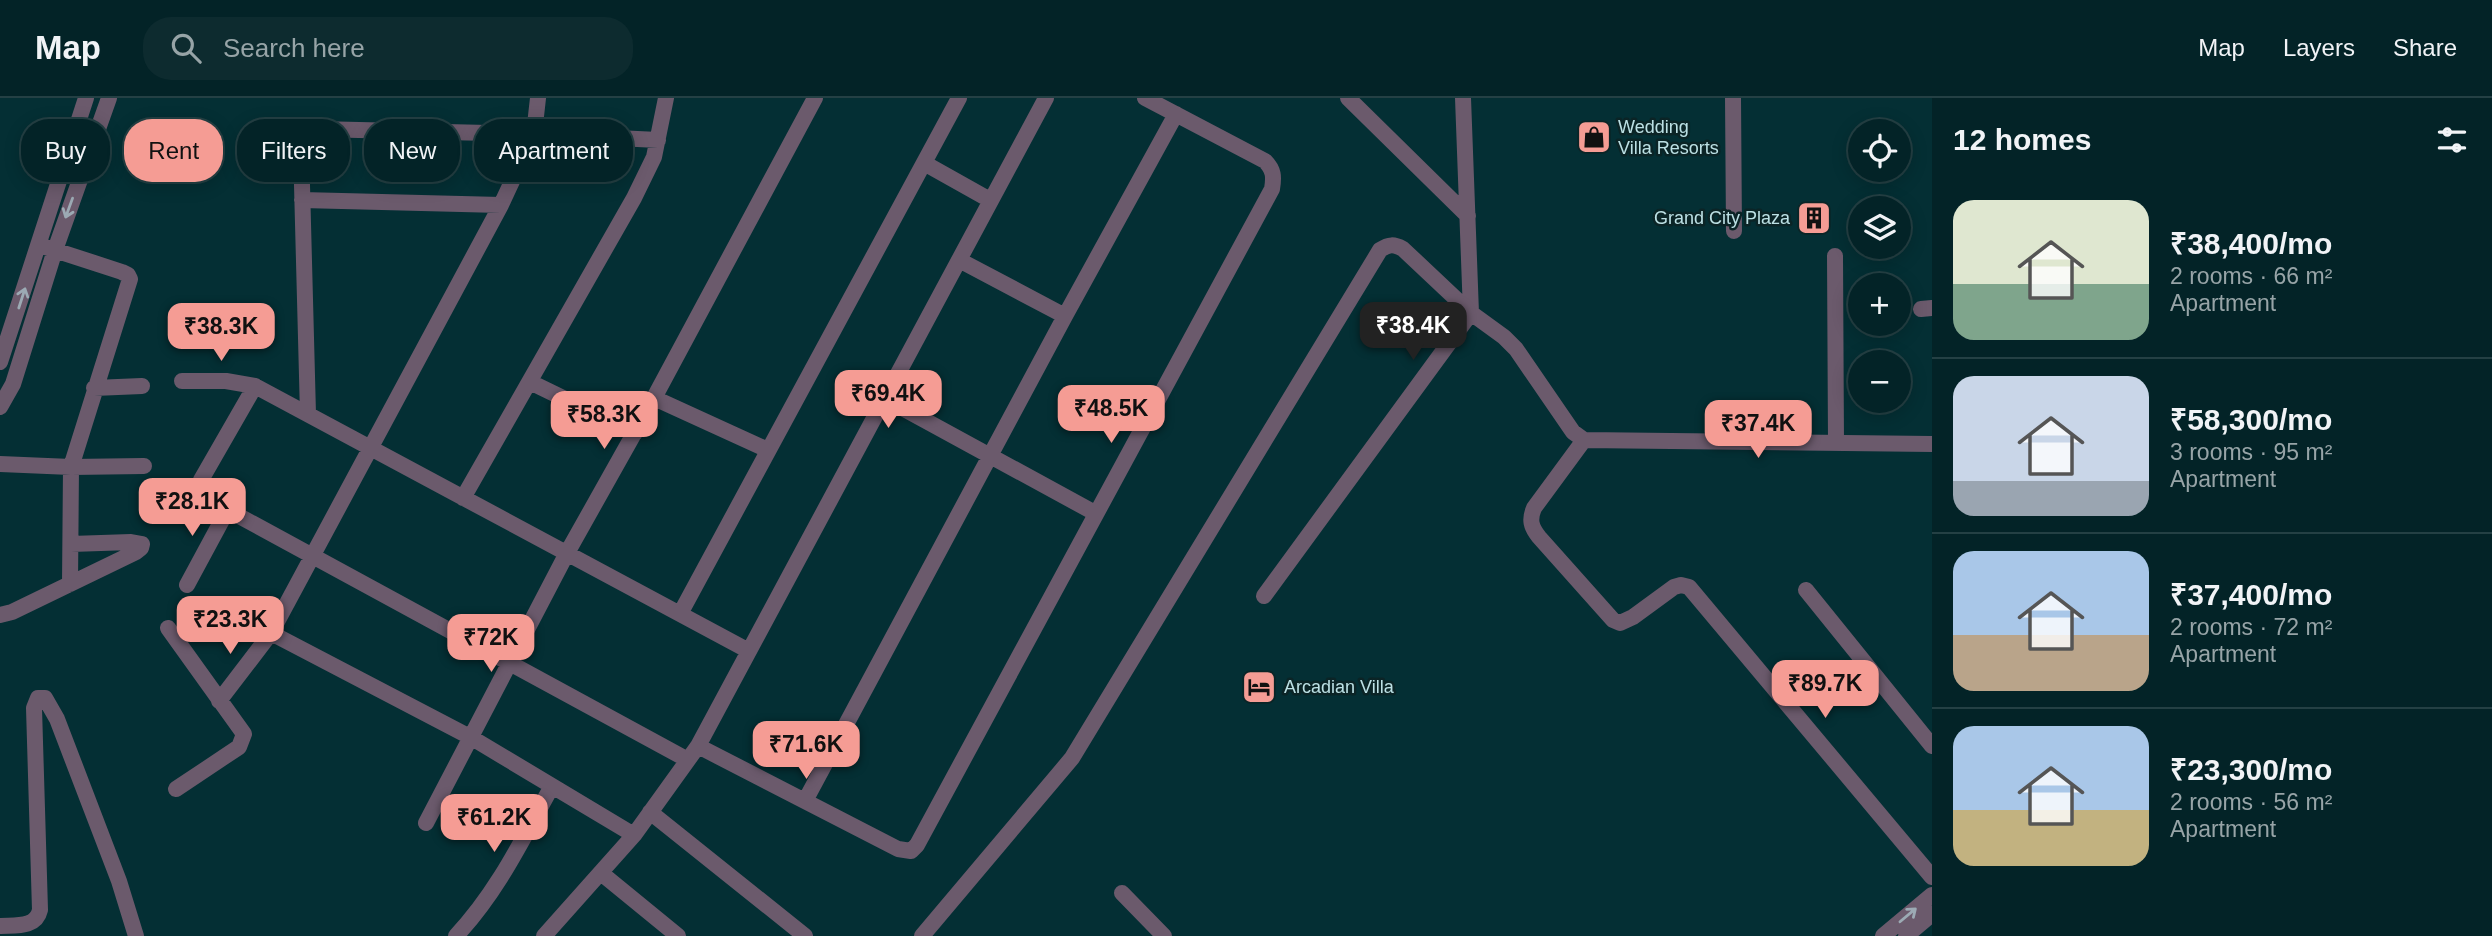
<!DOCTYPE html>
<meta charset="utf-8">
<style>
:root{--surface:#032327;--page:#0d2b2f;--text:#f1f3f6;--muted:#97a4a7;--line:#244044;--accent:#f59c94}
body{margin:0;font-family:Helvetica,sans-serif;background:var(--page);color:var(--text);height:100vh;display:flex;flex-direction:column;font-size:26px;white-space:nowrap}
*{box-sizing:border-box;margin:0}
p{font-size:23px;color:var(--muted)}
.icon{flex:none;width:38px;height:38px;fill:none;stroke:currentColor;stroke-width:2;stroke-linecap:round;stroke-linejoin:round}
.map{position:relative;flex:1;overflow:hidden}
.details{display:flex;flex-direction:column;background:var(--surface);width:560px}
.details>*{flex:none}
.top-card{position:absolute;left:21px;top:21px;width:665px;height:63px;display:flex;gap:14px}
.controls{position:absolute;left:1848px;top:21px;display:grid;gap:14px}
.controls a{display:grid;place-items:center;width:63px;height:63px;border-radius:50%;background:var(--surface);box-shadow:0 4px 18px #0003,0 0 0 2px var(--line);font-size:35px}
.price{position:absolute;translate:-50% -60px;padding:0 16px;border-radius:14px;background:var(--accent);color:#111;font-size:23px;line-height:46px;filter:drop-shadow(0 2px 4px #0008)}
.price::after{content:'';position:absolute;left:50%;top:42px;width:21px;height:16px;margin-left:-10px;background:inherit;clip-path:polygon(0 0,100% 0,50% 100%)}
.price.active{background:#222;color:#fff}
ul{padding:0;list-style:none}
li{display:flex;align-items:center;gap:21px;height:175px;padding:0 21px}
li+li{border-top:2px solid var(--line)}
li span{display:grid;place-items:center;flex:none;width:196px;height:140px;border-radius:21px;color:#555}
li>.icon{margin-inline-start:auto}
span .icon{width:84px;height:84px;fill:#fffc;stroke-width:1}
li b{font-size:30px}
h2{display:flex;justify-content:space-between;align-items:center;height:84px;padding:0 21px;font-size:30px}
.pill{padding:0 24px;border-radius:28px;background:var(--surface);box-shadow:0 4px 18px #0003,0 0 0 2px var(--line);font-size:24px;line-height:63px}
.pill.active{background:var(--accent);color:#111}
header{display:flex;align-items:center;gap:42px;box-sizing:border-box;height:98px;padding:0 35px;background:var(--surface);border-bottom:2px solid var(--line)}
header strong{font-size:33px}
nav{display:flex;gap:38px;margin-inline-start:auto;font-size:24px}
.search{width:490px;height:63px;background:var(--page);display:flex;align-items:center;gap:18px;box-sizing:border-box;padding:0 24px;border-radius:28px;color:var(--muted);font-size:26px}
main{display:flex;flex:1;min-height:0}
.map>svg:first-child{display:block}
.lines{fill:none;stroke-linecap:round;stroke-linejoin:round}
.minor{stroke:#6b5a6c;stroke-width:16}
.oneway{stroke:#9caab4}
.labels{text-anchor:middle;stroke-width:5;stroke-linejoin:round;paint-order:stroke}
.poi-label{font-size:18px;fill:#bce0e4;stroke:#0b2426;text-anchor:start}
</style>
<header>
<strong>Map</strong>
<div class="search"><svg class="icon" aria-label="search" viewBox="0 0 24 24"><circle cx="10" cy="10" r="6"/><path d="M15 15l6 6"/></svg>Search here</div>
<nav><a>Map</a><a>Layers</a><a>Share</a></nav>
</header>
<main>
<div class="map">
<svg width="1932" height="838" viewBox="0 0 1932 838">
<rect width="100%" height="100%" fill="#042f34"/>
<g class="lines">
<!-- minor -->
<path class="minor" d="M538,0l-4,36 -33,71 -230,428 201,105 162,97 64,-89 348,-648
M1348,0l120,118
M1733,0l1,133
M924,65l66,37
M302,102l199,5
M39,147l83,27 6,3 2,4 -59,188 -1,117
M1835,158l1,187
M959,162l106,56
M1921,211l11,-1
M0,264l86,-264
M182,283h44l29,5
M530,284l105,51
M94,290l48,-2
M654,300l114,52
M884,300l211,115
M0,309l13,-23 42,-134 54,-152
M308,316l-7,-267 5,-16 10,-2 218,5 124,6
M1584,342l-50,68c-5,12 -3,19 5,29l74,83 7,3 13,-6 41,-30 7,-2 8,2 243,290
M0,366l71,3 73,-1
M463,400l171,-300 20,-41 12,-59
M187,487l41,-76
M1806,492l126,156
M1264,498l207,-283 -8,-215
M680,516l279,-516
M0,517l12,-3 124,-60 5,-4 1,-4 -11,-2 -60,2
M168,530l76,106 -5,13 -63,42
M219,603l52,-68
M698,648l200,103 13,2 6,-6 355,-656c2,-12 2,-19 -7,-28l-120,-63
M688,662l-484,-263 -5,-5 2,-12 54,-94 494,265
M805,703l260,-485 111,-202
M650,714l155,124
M426,725l141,-270 87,-155 161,-300
M601,775l77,63
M1122,795l42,43
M0,828c16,-1 36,2 40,-16l-6,-202 4,-10h7l12,21 62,162 17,55
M456,838c42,-45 66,-96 96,-150
M544,838l90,-101
M922,838l150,-178 308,-508c9,-6 14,-6 23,-1l68,64 33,24 12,12 57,83 11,8 348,4
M1883,838l49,-41
M1906,838l26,-22"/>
</g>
<!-- one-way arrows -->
<defs><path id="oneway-shaft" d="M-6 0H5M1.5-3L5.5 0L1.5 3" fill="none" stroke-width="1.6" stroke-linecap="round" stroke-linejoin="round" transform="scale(1.75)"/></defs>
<g class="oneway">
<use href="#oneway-shaft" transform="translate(69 110) rotate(110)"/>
<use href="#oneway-shaft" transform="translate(22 200) rotate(-72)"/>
<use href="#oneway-shaft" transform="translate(1908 817) rotate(-40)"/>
</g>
<!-- icons -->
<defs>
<g id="shop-square" transform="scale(1.75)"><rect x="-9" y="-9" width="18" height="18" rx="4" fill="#f59c94" stroke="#0b2426"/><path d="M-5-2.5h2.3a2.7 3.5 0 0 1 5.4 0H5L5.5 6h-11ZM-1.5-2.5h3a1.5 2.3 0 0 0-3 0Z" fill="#111"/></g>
<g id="building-square" transform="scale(1.75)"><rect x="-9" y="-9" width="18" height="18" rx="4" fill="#f59c94" stroke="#0b2426"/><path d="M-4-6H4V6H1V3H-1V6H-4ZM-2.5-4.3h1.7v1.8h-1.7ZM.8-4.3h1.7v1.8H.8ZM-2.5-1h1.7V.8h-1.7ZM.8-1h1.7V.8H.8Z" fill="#111"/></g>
<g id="hotel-square" transform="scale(1.75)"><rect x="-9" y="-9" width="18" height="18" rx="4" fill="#f59c94" stroke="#0b2426"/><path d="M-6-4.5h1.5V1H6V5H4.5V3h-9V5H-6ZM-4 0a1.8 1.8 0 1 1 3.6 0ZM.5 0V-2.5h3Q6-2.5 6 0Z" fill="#111"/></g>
</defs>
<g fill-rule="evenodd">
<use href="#shop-square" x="1594" y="39"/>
<use href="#building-square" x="1814" y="120"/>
<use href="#hotel-square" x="1259" y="589"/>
</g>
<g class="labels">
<!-- poi labels -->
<g class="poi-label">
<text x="1618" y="35">Wedding<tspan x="1618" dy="21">Villa Resorts</tspan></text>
<text x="1790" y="126" text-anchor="end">Grand City Plaza</text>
<text x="1284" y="595">Arcadian Villa</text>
</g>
</g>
</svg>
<div class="controls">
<a><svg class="icon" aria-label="locate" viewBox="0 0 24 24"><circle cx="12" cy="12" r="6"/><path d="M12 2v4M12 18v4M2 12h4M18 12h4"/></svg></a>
<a><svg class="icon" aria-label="layers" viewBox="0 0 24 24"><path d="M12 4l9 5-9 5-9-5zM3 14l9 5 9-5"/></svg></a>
<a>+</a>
<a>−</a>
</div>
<b class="price active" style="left:1413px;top:264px">₹38.4K</b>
<b class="price" style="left:221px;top:265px">₹38.3K</b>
<b class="price" style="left:888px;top:332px">₹69.4K</b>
<b class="price" style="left:1111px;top:347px">₹48.5K</b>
<b class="price" style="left:604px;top:353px">₹58.3K</b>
<b class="price" style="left:1758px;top:362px">₹37.4K</b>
<b class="price" style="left:192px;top:440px">₹28.1K</b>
<b class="price" style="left:230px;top:558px">₹23.3K</b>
<b class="price" style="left:491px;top:576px">₹72K</b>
<b class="price" style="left:1825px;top:622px">₹89.7K</b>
<b class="price" style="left:806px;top:683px">₹71.6K</b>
<b class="price" style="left:494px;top:756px">₹61.2K</b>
<div class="top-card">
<a class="pill">Buy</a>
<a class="pill active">Rent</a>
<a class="pill">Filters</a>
<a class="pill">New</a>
<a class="pill">Apartment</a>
</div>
</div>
<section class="details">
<h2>12 homes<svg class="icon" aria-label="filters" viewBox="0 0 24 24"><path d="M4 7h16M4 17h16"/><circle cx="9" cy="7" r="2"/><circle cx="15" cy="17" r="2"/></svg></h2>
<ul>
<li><span style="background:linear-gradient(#dfe7d0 60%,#7fa58c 0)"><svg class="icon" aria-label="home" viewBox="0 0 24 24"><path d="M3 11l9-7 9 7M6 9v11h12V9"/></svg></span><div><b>₹38,400/mo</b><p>2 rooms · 66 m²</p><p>Apartment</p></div></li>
<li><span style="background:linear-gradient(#c9d6e8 75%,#9aa5b1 0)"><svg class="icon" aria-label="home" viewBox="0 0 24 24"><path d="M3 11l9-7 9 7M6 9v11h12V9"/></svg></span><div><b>₹58,300/mo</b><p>3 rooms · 95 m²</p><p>Apartment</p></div></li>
<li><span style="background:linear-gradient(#a9c7e8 60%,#b9a48a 0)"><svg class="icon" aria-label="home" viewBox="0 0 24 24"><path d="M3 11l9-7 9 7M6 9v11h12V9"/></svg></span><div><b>₹37,400/mo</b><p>2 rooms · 72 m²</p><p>Apartment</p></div></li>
<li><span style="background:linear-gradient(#a9c7e8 60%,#c2b280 0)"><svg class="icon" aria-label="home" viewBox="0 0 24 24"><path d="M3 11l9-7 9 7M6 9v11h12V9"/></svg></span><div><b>₹23,300/mo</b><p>2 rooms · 56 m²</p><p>Apartment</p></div></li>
</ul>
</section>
</main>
